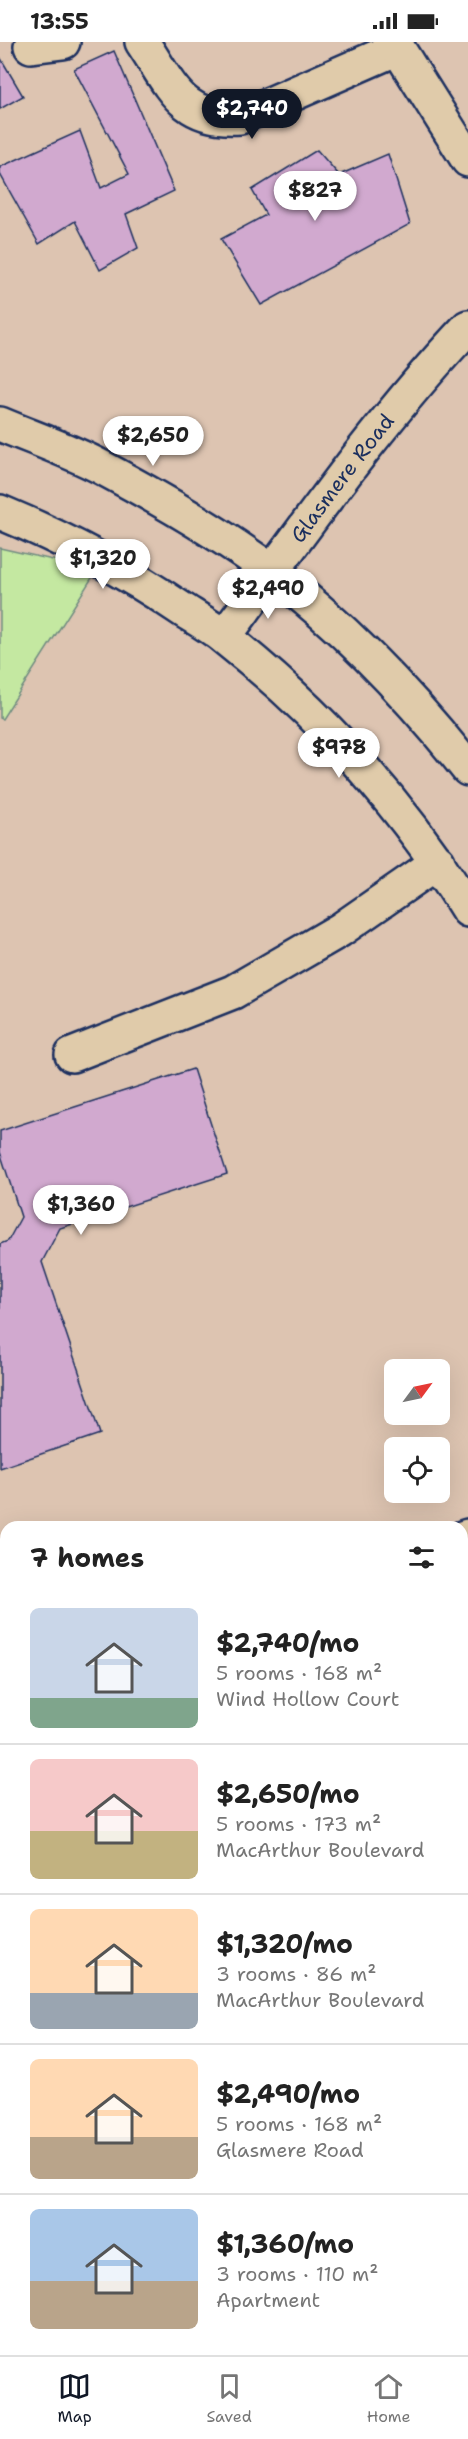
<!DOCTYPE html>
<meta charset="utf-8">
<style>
:root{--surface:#fff;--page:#f2f2f2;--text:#222;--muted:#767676;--line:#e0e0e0;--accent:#111827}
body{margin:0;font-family:"Shantell Sans",sans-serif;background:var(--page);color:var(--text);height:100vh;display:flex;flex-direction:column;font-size:22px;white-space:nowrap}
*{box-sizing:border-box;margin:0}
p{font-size:20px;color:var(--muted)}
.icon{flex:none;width:33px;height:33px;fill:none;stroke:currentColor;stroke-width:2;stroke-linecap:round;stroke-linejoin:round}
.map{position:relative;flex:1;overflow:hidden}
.panel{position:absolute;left:0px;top:1479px;width:468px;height:834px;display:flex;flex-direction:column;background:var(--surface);border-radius:18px 18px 0 0;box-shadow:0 6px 24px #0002}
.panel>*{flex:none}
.needle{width:39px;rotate:57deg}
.fabs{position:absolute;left:384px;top:1317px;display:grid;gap:12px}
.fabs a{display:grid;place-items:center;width:66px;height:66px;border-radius:9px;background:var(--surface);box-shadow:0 6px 24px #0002;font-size:30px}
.price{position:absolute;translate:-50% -51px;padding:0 14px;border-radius:21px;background:#fff;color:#222;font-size:20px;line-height:39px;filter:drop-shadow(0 2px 3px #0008)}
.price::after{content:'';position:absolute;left:50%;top:36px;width:18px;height:14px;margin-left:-9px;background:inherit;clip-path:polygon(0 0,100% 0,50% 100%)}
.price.selected{background:var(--accent);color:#fff}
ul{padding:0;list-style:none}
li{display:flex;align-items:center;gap:18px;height:150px;padding:0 30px}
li+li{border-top:2px solid var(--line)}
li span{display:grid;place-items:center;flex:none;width:168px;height:120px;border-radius:9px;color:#555}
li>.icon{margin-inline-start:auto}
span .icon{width:72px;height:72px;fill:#fffc;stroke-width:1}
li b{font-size:26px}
h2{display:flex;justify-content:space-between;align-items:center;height:72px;padding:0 30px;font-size:26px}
.status{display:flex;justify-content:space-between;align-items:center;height:42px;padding:0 30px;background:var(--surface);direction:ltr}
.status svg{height:16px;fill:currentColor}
.tabs{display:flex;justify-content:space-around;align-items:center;height:84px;border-top:2px solid var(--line);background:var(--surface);font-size:16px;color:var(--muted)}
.tabs a{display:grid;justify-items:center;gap:3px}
.tabs .selected{color:var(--accent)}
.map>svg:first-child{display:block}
.green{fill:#c4e8a1;stroke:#708c80;stroke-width:1.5}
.building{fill:#d1a9cf;stroke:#1b2f5e;stroke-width:1.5}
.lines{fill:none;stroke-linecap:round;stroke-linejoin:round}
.minor-casing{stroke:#1b2f5e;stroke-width:38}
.major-casing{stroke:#1b2f5e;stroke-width:38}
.minor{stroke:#e0cbaa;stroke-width:33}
.major{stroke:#e0cbaa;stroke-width:33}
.labels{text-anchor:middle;stroke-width:6;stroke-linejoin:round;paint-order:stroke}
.street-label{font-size:21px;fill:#1b2f5e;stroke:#e0cbaa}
</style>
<div class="status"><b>13:55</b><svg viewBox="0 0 49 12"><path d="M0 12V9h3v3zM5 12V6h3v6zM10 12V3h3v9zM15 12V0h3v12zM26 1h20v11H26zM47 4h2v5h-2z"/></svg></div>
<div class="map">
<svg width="468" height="2313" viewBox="0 0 468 2313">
<rect width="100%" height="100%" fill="#ddc4b1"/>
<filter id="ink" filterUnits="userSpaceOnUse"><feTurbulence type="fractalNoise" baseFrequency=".0167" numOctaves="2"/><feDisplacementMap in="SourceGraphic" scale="12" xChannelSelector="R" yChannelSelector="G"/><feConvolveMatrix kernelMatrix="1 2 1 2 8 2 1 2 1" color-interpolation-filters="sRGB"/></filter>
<g filter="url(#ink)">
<!-- green -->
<path class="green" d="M0,506l97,22 -95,149 -2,-1z
M468,1561v114l-6,3v-115z
M6,1697v78l-6,2v-78z"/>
<!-- building -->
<path class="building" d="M114,9l60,140 -48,23 12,34 -38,22 -25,-49 -36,23 -39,-70v-7l80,-36 21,57 28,-14 -55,-105z
M0,15l23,39 -23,13z
M317,108l22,25 49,-21 22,70 -149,81 -40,-66 45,-24 -14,-25z
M193,1027l34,105 -167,54 -18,34 58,172 -100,34v-224l8,-3 13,-24 -21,-65v-21z
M6,1839v82l-6,1v-81z
M462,1933l6,15v45l-6,2z
M468,2158v91l-6,3v-91z
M91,2307h34l3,6h-49z"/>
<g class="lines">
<!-- minor casing -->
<g class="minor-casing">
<g id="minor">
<path d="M142,0c29,43 39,79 98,75l158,-69"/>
<path d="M394,0l74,118"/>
<path d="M31,4l32,-4"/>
<path id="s1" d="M224,595c78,-105 153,-214 244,-310"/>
<path d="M72,1013l161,-63 107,-62 98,-68"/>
<path d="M462,1496l6,-2"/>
<path d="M0,1627l6,16"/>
<path d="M462,1819l6,1"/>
<path d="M0,1979l6,-2"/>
<path d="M462,2068l6,-2"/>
<path d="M0,2243l6,-3"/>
<path d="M251,2307l2,6"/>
</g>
</g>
<!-- major casing -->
<g class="major-casing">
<path id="major" d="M0,382c33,14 69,26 101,43 58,31 118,65 171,105 74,56 139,125 196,197
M0,470c65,27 124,58 183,98 14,9 29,17 42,28 96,76 179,168 243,272"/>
</g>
<!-- minor -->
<use href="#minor" class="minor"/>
<!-- major -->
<use href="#major" class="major"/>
</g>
</g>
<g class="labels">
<!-- street labels -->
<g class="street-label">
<text dy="7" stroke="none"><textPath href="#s1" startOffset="198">Glasmere Road</textPath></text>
</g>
</g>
</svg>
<div class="fabs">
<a><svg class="needle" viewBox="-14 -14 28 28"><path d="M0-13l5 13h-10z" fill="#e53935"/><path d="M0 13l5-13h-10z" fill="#767676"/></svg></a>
<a><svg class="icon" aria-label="locate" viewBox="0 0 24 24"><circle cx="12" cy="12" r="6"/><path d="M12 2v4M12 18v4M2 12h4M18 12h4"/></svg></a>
</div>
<b class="price selected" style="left:252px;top:98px">$2,740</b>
<b class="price" style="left:315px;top:180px">$827</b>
<b class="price" style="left:153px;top:425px">$2,650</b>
<b class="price" style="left:103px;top:548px">$1,320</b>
<b class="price" style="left:268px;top:578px">$2,490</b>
<b class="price" style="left:339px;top:737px">$978</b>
<b class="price" style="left:81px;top:1194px">$1,360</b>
<section class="panel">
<h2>7 homes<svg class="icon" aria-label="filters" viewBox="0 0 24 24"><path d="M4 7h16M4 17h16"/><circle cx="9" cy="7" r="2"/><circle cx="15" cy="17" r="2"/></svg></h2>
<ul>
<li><span style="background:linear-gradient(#c9d6e8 75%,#7fa58c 0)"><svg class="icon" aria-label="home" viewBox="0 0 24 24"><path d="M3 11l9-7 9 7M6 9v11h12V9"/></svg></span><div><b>$2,740/mo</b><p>5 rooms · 168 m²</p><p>Wind Hollow Court</p></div></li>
<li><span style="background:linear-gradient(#f6c9c9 60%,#c2b280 0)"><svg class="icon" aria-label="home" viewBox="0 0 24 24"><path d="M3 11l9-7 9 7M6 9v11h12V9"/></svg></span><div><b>$2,650/mo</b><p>5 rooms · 173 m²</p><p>MacArthur Boulevard</p></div></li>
<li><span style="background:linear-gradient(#ffd9b3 70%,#9aa5b1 0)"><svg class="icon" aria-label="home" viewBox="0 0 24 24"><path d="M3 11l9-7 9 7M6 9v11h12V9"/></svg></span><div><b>$1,320/mo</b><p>3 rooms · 86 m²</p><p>MacArthur Boulevard</p></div></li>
<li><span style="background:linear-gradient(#ffd9b3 65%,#b9a48a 0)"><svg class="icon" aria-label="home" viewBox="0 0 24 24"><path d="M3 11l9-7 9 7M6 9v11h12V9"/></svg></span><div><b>$2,490/mo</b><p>5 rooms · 168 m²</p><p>Glasmere Road</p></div></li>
<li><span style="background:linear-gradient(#a9c7e8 60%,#b9a48a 0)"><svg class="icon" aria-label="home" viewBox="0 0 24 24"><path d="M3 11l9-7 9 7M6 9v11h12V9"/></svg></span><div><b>$1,360/mo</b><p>3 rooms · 110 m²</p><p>Apartment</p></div></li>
</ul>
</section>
</div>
<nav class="tabs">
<a class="selected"><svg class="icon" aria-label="map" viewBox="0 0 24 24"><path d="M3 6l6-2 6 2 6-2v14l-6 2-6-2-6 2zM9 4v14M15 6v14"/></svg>Map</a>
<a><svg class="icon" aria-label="saved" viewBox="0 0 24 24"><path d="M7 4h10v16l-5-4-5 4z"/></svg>Saved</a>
<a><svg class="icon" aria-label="home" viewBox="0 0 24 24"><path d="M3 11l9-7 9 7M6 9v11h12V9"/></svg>Home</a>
</nav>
